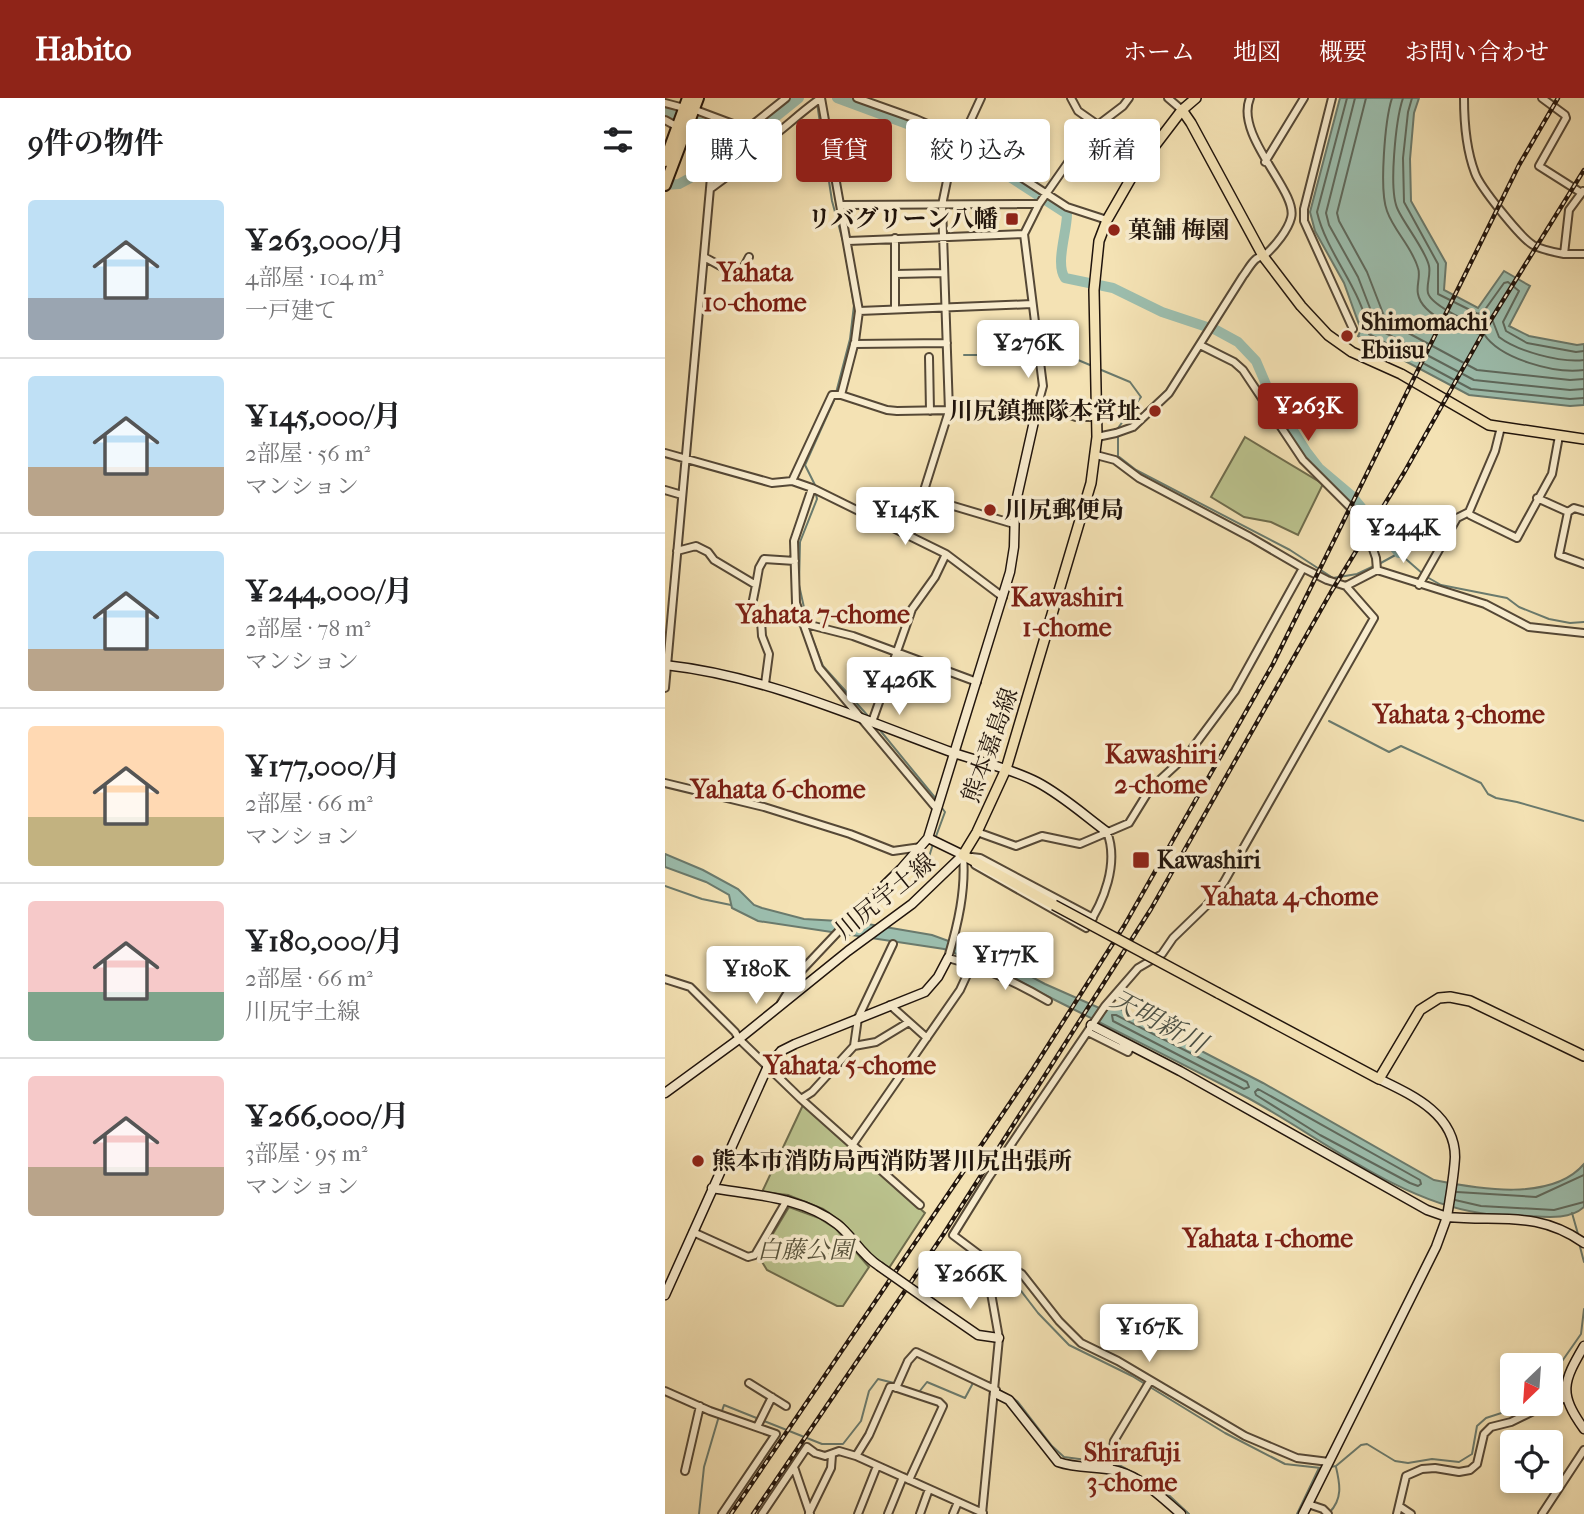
<!DOCTYPE html>
<html lang="ja">
<meta charset="utf-8">
<style>
:root{--surface:#fff;--page:#f6f6f6;--text:#202124;--muted:#757577;--line:#e0e0e0;--accent:#8f2418}
body{margin:0;font-family:"IM FELL French Canon","Noto Serif JP",serif;background:var(--page);color:var(--text);height:100vh;display:flex;flex-direction:column;font-size:26px;white-space:nowrap}
*{box-sizing:border-box;margin:0}
p{font-size:23px;color:var(--muted)}
.icon{flex:none;width:38px;height:38px;fill:none;stroke:currentColor;stroke-width:2;stroke-linecap:round;stroke-linejoin:round}
.map{position:relative;flex:1;overflow:hidden}
.sheet{display:flex;flex-direction:column;background:var(--surface);width:665px}
.sheet>*{flex:none}
.guide{position:absolute;left:21px;top:21px;width:665px;height:63px;display:flex;gap:14px}
.needle{width:46px;rotate:205deg}
.tools{position:absolute;left:835px;top:1255px;display:grid;gap:14px}
.tools a{display:grid;place-items:center;width:63px;height:63px;border-radius:7px;background:var(--surface);box-shadow:0 4px 10px #0003;font-size:35px}
.price{position:absolute;translate:-50% -60px;padding:0 16px;border-radius:7px;background:#fff;color:#222;font-size:23px;line-height:46px;filter:drop-shadow(0 2px 4px #0008)}
.price::after{content:'';position:absolute;left:50%;top:42px;width:21px;height:16px;margin-left:-10px;background:inherit;clip-path:polygon(0 0,100% 0,50% 100%)}
.price.current{background:var(--accent);color:#fff}
ul{padding:0;list-style:none}
li{display:flex;align-items:center;gap:21px;height:175px;padding:0 28px}
li+li{border-top:2px solid var(--line)}
li span{display:grid;place-items:center;flex:none;width:196px;height:140px;border-radius:7px;color:#555}
li>.icon{margin-inline-start:auto}
span .icon{width:84px;height:84px;fill:#fffc;stroke-width:1}
li b{font-size:30px}
h2{display:flex;justify-content:space-between;align-items:center;height:84px;padding:0 28px;font-size:30px}
.tag{padding:0 24px;border-radius:7px;background:var(--surface);box-shadow:0 4px 10px #0003;font-size:24px;line-height:63px}
.tag.current{background:var(--accent);color:#fff}
header{display:flex;align-items:center;gap:42px;box-sizing:border-box;height:98px;padding:0 35px;background:var(--accent);color:#fff}
header strong{font-size:33px}
nav{display:flex;gap:38px;margin-inline-start:auto;font-size:24px}
main{display:flex;flex:1;min-height:0}
.map>svg:first-child{display:block}
.green{fill:#bbc38e;stroke:#6e6c4d;stroke-width:2}
.water{fill:#9cbeae;stroke:#6a7a6d;stroke-width:2}
.lines{fill:none;stroke-linecap:round;stroke-linejoin:round}
.shore{stroke:#5e695d;stroke-width:2}
.stream{stroke:#6a7a6d;stroke-width:2}
.river{stroke:#9cbeae;stroke-width:10}
.street-casing{stroke:#554836;stroke-width:10}
.secondary-casing{stroke:#20140c;stroke-width:11}
.primary-casing{stroke:#20140c;stroke-width:12}
.highway-casing{stroke:#20140c;stroke-width:14}
.street{stroke:#f8ecce;stroke-width:6}
.secondary{stroke:#f8ecce;stroke-width:8}
.primary{stroke:#f4e2b4;stroke-width:9}
.highway{stroke:#f4e2b4;stroke-width:10}
.rail-casing{stroke:#20140c;stroke-width:4.5}
.rail{stroke:#f8ecce;stroke-width:2;stroke-dasharray:5;stroke-linecap:butt}
.secondary-bridge-casing{stroke:#20140c;stroke-width:11;stroke-linecap:butt}
.primary-bridge-casing{stroke:#20140c;stroke-width:12;stroke-linecap:butt}
.secondary-bridge{stroke:#f8ecce;stroke-width:8}
.primary-bridge{stroke:#f4e2b4;stroke-width:9}
.poi-dot{fill:#8f2418;stroke:#f8ecce;stroke-width:2.5}
.labels{text-anchor:middle;stroke-width:7;stroke-linejoin:round;paint-order:stroke}
.poi-label{font-size:24px;font-weight:bold;fill:#20140c;stroke:#f8ecce;text-anchor:start}
.street-label{font-size:24px;fill:#20140c;stroke:#f8ecce}
.park-label{font-size:24px;font-style:italic;fill:#56513a;stroke:#f8ecce}
.neighbourhood-label{font-size:26px;font-weight:bold;fill:#7a1f14;stroke:#f8ecce}
.water-label{font-size:26px;font-style:italic;fill:#4b5045;stroke:#f8ecce}
</style>
<header>
<strong>Habito</strong>
<nav><a>ホーム</a><a>地図</a><a>概要</a><a>お問い合わせ</a></nav>
</header>
<main>
<section class="sheet">
<h2>9件の物件<svg class="icon" aria-label="filters" viewBox="0 0 24 24"><path d="M4 7h16M4 17h16"/><circle cx="9" cy="7" r="2"/><circle cx="15" cy="17" r="2"/></svg></h2>
<ul>
<li><span style="background:linear-gradient(#bfe0f5 70%,#9aa5b1 0)"><svg class="icon" aria-label="home" viewBox="0 0 24 24"><path d="M3 11l9-7 9 7M6 9v11h12V9"/></svg></span><div><b>¥263,000/月</b><p>4部屋 · 104 m²</p><p>一戸建て</p></div></li>
<li><span style="background:linear-gradient(#bfe0f5 65%,#b9a48a 0)"><svg class="icon" aria-label="home" viewBox="0 0 24 24"><path d="M3 11l9-7 9 7M6 9v11h12V9"/></svg></span><div><b>¥145,000/月</b><p>2部屋 · 56 m²</p><p>マンション</p></div></li>
<li><span style="background:linear-gradient(#bfe0f5 70%,#b9a48a 0)"><svg class="icon" aria-label="home" viewBox="0 0 24 24"><path d="M3 11l9-7 9 7M6 9v11h12V9"/></svg></span><div><b>¥244,000/月</b><p>2部屋 · 78 m²</p><p>マンション</p></div></li>
<li><span style="background:linear-gradient(#ffd9b3 65%,#c2b280 0)"><svg class="icon" aria-label="home" viewBox="0 0 24 24"><path d="M3 11l9-7 9 7M6 9v11h12V9"/></svg></span><div><b>¥177,000/月</b><p>2部屋 · 66 m²</p><p>マンション</p></div></li>
<li><span style="background:linear-gradient(#f6c9c9 65%,#7fa58c 0)"><svg class="icon" aria-label="home" viewBox="0 0 24 24"><path d="M3 11l9-7 9 7M6 9v11h12V9"/></svg></span><div><b>¥180,000/月</b><p>2部屋 · 66 m²</p><p>川尻宇土線</p></div></li>
<li><span style="background:linear-gradient(#f6c9c9 65%,#b9a48a 0)"><svg class="icon" aria-label="home" viewBox="0 0 24 24"><path d="M3 11l9-7 9 7M6 9v11h12V9"/></svg></span><div><b>¥266,000/月</b><p>3部屋 · 95 m²</p><p>マンション</p></div></li>
</ul>
</section>
<div class="map">
<svg width="919" height="1416" viewBox="0 0 919 1416">
<rect width="100%" height="100%" fill="#f4e2b4"/>
<filter id="stains"><feTurbulence type="fractalNoise" baseFrequency=".00286" numOctaves="4"/><feColorMatrix values="0 0 0 0 .2 0 0 0 0 .09 0 0 0 0 .02 0 0 0 .5 -.17"/></filter>
<radialGradient id="worn" r=".72"><stop offset=".6" stop-color="#630" stop-opacity="0"/><stop offset="1" stop-color="#630" stop-opacity=".3"/></radialGradient>
<!-- green -->
<path class="green" d="M580,339l78,47 -25,51 -27,-13 -27,-5 -33,-20z
M138,1007l122,108 -36,55 -20,-14 -27,-32 -19,-13 -35,-14 -26,-3z
M124,1109l30,11 17,11 33,38 -26,39h-6l-70,-36 -8,-13z"/>
<!-- water -->
<path class="water" d="M675,0h79l-5,15 -4,46 1,42 35,62 -2,27 34,18 26,-37 26,15 -21,40 20,10 48,9 7,-1v61l-14,1 -101,-11 -111,-59 3,-6 -17,-47 -29,-52 -5,-19z
M0,756l38,16 35,19 16,16 8,3 42,11 52,3 76,13 66,24 47,25 61,27 5,-7 152,79 171,97c44,9 118,22 150,-16v43c-14,13 -38,10 -56,9 -16,-1 -32,0 -48,-3 -82,-12 -160,-76 -232,-115 -69,-36 -139,-71 -209,-106l-31,-18 -64,-25 -186,-28 -26,-13 -3,-13 -23,-13 -41,-15z"/>
<g class="lines">
<!-- shore -->
<path class="shore" d="M682,0l-30,114c10,43 46,78 52,122l102,55 99,10 14,-1
M690,0l-29,115 3,12 29,52 20,52 96,51 96,10 14,-1
M701,0l-29,115 2,8 28,51 19,49 91,49 93,10 14,-1
M727,0c-7,22 -13,92 -5,113 7,20 25,36 31,57 3,8 -2,18 0,26 4,22 47,39 66,40 16,25 71,40 100,36
M738,0c-7,21 -15,93 -5,112 7,15 28,41 31,56 2,9 -3,19 -1,27 3,11 39,30 49,30 6,0 11,-3 15,-4l7,18c18,14 61,26 85,23
M747,0l-4,14 -5,46 1,44 34,62v30l40,20 6,-3 20,-28 4,-1 11,9 -16,31 3,9 21,12 49,9 8,-1
M447,917h4l131,67 2,5 -5,2 -131,-68z
M593,991l162,91 1,4 -3,2 -8,-3 -90,-48 -64,-40 -1,-3z
M792,1094l79,5 48,-22
M790,1102l26,6 73,4 30,-8"/>
<!-- stream -->
<path class="stream" d="M152,5l15,98 12,44
M57,39l4,-7
M44,73v-3l-8,4 18,-30
M30,227l4,-44
M299,257h72
M377,257h24l24,10
M434,271l31,13 11,15 -23,31
M171,295l14,-54 4,-34 -9,-54
M453,336v22l18,14 154,80 43,28 24,-4 17,-8
M150,387l-10,-20 30,-67
M714,466l20,-11 24,21
M762,479l14,8 66,13 12,9 30,12 21,4 14,-1
M6,486l2,-16
M4,517l1,-12
M142,523l-8,-36 1,-43 17,-43 -1,-5
M143,529l15,39 46,51
M664,623l60,31 12,-6 80,37 7,11 8,4 21,4 67,19
M214,631l58,71
M270,741l10,-27 -3,-4
M258,778l10,-32
M0,788l37,13 29,6
M907,1115l6,21
M914,1145l5,19
M337,1174l9,6 27,35 31,32 63,31 93,57 60,31 36,4
M886,1279l30,-43 3,-25
M234,1287l20,7 8,-10 38,16 8,-15
M333,1291l10,6
M348,1300l5,4 34,44 12,11 53,7 43,23 29,27
M57,1313l2,-6 35,14
M99,1323l58,23h21l18,-23 8,-30 9,-12 16,4
M665,1369l6,-1 25,-21 6,-1 28,17 13,2 24,-4 27,3 13,-8 5,-28 9,-8 43,-14
M664,1415c14,-14 11,-29 7,-46
M34,1416l5,-47 15,-51
M632,1416l22,-46"/>
<!-- river -->
<path class="river" d="M172,0l119,44 111,72c0,18 -12,50 -2,64l48,10 49,24 54,18 22,12 18,19 15,35 35,55 13,17 32,27 48,58
M0,13c29,8 62,25 93,20l41,-33
M0,87l14,-1 30,-16"/>
<!-- street casing -->
<g class="street-casing">
<path id="street" d="M156,0l38,213 -4,30 -14,54
M192,0l59,21 46,20 105,68 40,13
M406,0l7,13 20,14
M503,0l14,12 2,-3
M667,0l-28,111v12l49,108
M799,0c0,25 2,51 11,75 5,14 45,64 58,72 9,5 20,7 31,9
M877,0l23,17 1,3 -27,48 41,26
M0,5l19,5
M28,11l48,18 10,-1 35,-28
M0,22l13,7 20,3 54,20c25,-13 45,-36 69,-52
M297,41l19,-41
M600,64l39,-64
M45,91l19,-14 19,-25
M918,93l-14,19 -5,44h20
M176,107l198,-1
M183,143l176,-7
M39,159l35,19 10,-19
M230,176l49,-1
M230,211v-71
M194,213l173,-7
M189,246l93,-1
M535,247l34,17 9,8 60,90 60,60 13,38 1,12
M264,259l1,54
M372,310l6,-22 -19,-152 15,-30 37,-53 22,-26 25,-19 6,-8
M432,339l19,-4 17,-6 36,-34 74,-117c4,-5 8,-13 13,-17 3,-2 7,-3 10,-5 9,-8 22,-24 25,-36 8,-26 -57,-82 -41,-120
M0,355l107,30 20,-2 20,7 134,66 57,43
M431,357l19,5 24,18 111,59 53,31 24,12 19,6 28,32 -150,264 -17,23 -34,33 -11,16 -24,14 -33,38 -116,171 -36,58 32,24 24,7 13,8 37,47 22,22 37,18 127,75 52,22 32,4
M127,383l40,-86h9l46,15 10,1 154,-3 25,9h21
M147,390l-18,53 2,62 23,65 118,141
M0,392l17,5
M258,399l91,27
M872,400l31,14
M919,413l-10,-3 -6,4 -9,43 25,9
M804,414l1,3 47,23 35,-64 7,-38
M245,437l39,-124 -7,-206 13,-63
M12,453l19,-5 12,6 6,8 42,25 -4,20 9,16 1,15 7,18 -4,30
M91,487l3,-17 5,-9 31,2
M754,487l38,-67 12,-6 26,-61 6,-24
M681,488l31,-16 108,34 44,23 55,6
M137,525l51,13 124,46
M0,590l47,-522 13,-26
M207,624l40,-113 23,-32 11,-23
M0,685l99,24 86,27 43,17 28,-4
M312,734l39,14 26,-10 38,8 49,-21 21,-34 38,-35 47,-63 68,-123
M298,757c3,35 -5,69 -15,103 36,9 68,24 100,43
M307,759l8,1 113,60
M310,767l111,63c18,-26 33,-65 21,-96
M0,881l25,8 45,45 4,7 62,60 119,106
M116,905l21,-33 51,-54
M225,907l37,33
M423,934l40,20 1,-2 -6,-6
M189,948l22,-4 33,-20
M136,1001l11,-7 42,-46 4,-28 35,-74
M188,1046l107,-154 12,-26
M28,1134l55,25 7,-2 32,-55
M84,1285l37,23
M231,1290l12,-27 8,-9 80,38
M0,1293l45,20 66,23 -54,80
M886,1305l16,-5
M92,1329l15,-30
M191,1358l13,-21 21,-48h4l45,15 4,4 -34,74
M129,1369l16,47
M444,1372l5,-29 36,-60
M20,1373l15,-65
M643,1406l15,5 5,5
M734,1408l12,8
M144,1415l22,-45 1,-13
M97,1416l45,-67 8,6 10,3 14,-5 17,5 127,57
M193,1416l19,-48
M223,1416l15,-37
M255,1416l9,-25
M288,1416l5,-12
M317,1416l17,-176 -14,-79
M732,1416l9,-38 16,-7 13,-1 24,4 11,-2 7,-6 7,-30 7,-7 20,-5 37,-18
M877,1416l42,-64"/>
</g>
<!-- secondary casing -->
<g class="secondary-casing">
<path id="secondary" d="M0,567c100,11 193,53 286,87 29,10 59,16 86,30 25,13 47,33 70,50
M188,818l48,-47 27,-31 82,-266 4,-25 1,-41 22,-98
M426,927l89,46 247,139 20,7 -11,30 -133,267
M714,981c33,16 76,35 76,78 -1,20 -5,40 -8,60 53,5 90,-7 137,26
M0,995l74,-54 109,-88 64,-47 51,-49 -35,-17
M47,1090c42,7 90,9 125,36 16,12 22,29 42,42
M0,1197l103,-229 13,-15 14,-7 130,-52 13,-15 10,-19
M268,1206l45,31 21,3
M919,1248c-21,36 -26,47 0,83
M330,1295l14,7 49,62c20,7 41,4 60,9 25,7 44,27 63,43"/>
</g>
<!-- primary casing -->
<g class="primary-casing">
<path id="primary" d="M517,12l9,13 72,133 38,50 27,29 24,17 49,22 88,51 95,14
M389,807l-91,-50 14,-23 29,-63 85,-286 6,-46 -3,-147 5,-49 8,-21 27,-47 48,-63 14,-12
M553,895l161,86 41,-69 19,-12 11,-1 20,4 114,55"/>
</g>
<!-- highway casing -->
<g class="highway-casing">
<path id="highway" d="M0,63l23,-63
M0,87l33,-87"/>
</g>
<!-- street -->
<use href="#street" class="street"/>
<!-- secondary -->
<use href="#secondary" class="secondary"/>
<!-- primary -->
<use href="#primary" class="primary"/>
<!-- highway -->
<use href="#highway" class="highway"/>
<!-- rail casing -->
<g class="rail-casing">
<path id="rail" d="M66,1416l302,-445 91,-143 149,-262 246,-499 39,-67
M88,1416l190,-279 208,-326 180,-317 74,-121 79,-140 100,-161"/>
</g>
<!-- rail -->
<use href="#rail" class="rail"/>
<!-- secondary-bridge casing -->
<g class="secondary-bridge-casing">
<path id="secondary-bridge" d="M214,1168l54,38"/>
</g>
<!-- primary-bridge casing -->
<g class="primary-bridge-casing">
<path id="primary-bridge" d="M389,807l164,88"/>
</g>
<!-- secondary-bridge -->
<use href="#secondary-bridge" class="secondary-bridge"/>
<!-- primary-bridge -->
<use href="#primary-bridge" class="primary-bridge"/>
</g>
<!-- markers -->
<g class="poi-dot">
<rect x="340" y="114" width="14" height="14" rx="3.5"/>
<circle cx="449" cy="132" r="7"/>
<circle cx="682" cy="238" r="7"/>
<circle cx="490" cy="313" r="7"/>
<circle cx="325" cy="412" r="7"/>
<rect x="467" y="753" width="18" height="18" rx="3.5"/>
<circle cx="33" cy="1063" r="7"/>
</g>
<g class="labels">
<!-- poi labels -->
<g class="poi-label">
<text x="333" y="129" text-anchor="end">リバグリーン八幡</text>
<text x="463" y="140">菓舗 梅園</text>
<text x="696" y="232">Shimomachi<tspan x="696" dy="28">Ebiisu</tspan></text>
<text x="476" y="321" text-anchor="end">川尻鎮撫隊本営址</text>
<text x="339" y="420">川尻郵便局</text>
<text x="492" y="770">Kawashiri</text>
<text x="47" y="1071">熊本市消防局西消防署川尻出張所</text>
</g>
<!-- street labels -->
<g class="street-label">
<text transform="translate(325 647) rotate(-70)" y="8">熊本嘉島線</text>
<text transform="translate(220 798) rotate(-39)" y="8">川尻宇土線</text>
</g>
<!-- park labels -->
<g class="park-label">
<text x="140" y="1160">白藤公園</text>
</g>
<!-- neighbourhood labels -->
<g class="neighbourhood-label">
<text x="90" y="183">Yahata<tspan x="90" dy="30">10-chome</tspan></text>
<text x="402" y="508">Kawashiri<tspan x="402" dy="30">1-chome</tspan></text>
<text x="158" y="525">Yahata 7-chome</text>
<text x="794" y="625">Yahata 3-chome</text>
<text x="496" y="665">Kawashiri<tspan x="496" dy="30">2-chome</tspan></text>
<text x="113" y="700">Yahata 6-chome</text>
<text x="625" y="807">Yahata 4-chome</text>
<text x="185" y="976">Yahata 5-chome</text>
<text x="603" y="1149">Yahata 1-chome</text>
<text x="467" y="1363">Shirafuji<tspan x="467" dy="30">3-chome</tspan></text>
</g>
<!-- water labels -->
<g class="water-label">
<text transform="translate(494 923) rotate(28)" y="9">天明新川</text>
</g>
</g>
<rect width="100%" height="100%" filter="url(#stains)"/>
<rect width="100%" height="100%" fill="url(#worn)"/>
</svg>
<div class="tools">
<a><svg class="needle" viewBox="-14 -14 28 28"><path d="M0-13l5 13h-10z" fill="#e53935"/><path d="M0 13l5-13h-10z" fill="#757577"/></svg></a>
<a><svg class="icon" aria-label="locate" viewBox="0 0 24 24"><circle cx="12" cy="12" r="6"/><path d="M12 2v4M12 18v4M2 12h4M18 12h4"/></svg></a>
</div>
<b class="price" style="left:363px;top:282px">¥276K</b>
<b class="price current" style="left:643px;top:345px">¥263K</b>
<b class="price" style="left:240px;top:449px">¥145K</b>
<b class="price" style="left:738px;top:467px">¥244K</b>
<b class="price" style="left:234px;top:619px">¥426K</b>
<b class="price" style="left:340px;top:894px">¥177K</b>
<b class="price" style="left:91px;top:908px">¥180K</b>
<b class="price" style="left:305px;top:1213px">¥266K</b>
<b class="price" style="left:484px;top:1266px">¥167K</b>
<div class="guide">
<a class="tag">購入</a>
<a class="tag current">賃貸</a>
<a class="tag">絞り込み</a>
<a class="tag">新着</a>
</div>
</div>
</main>
